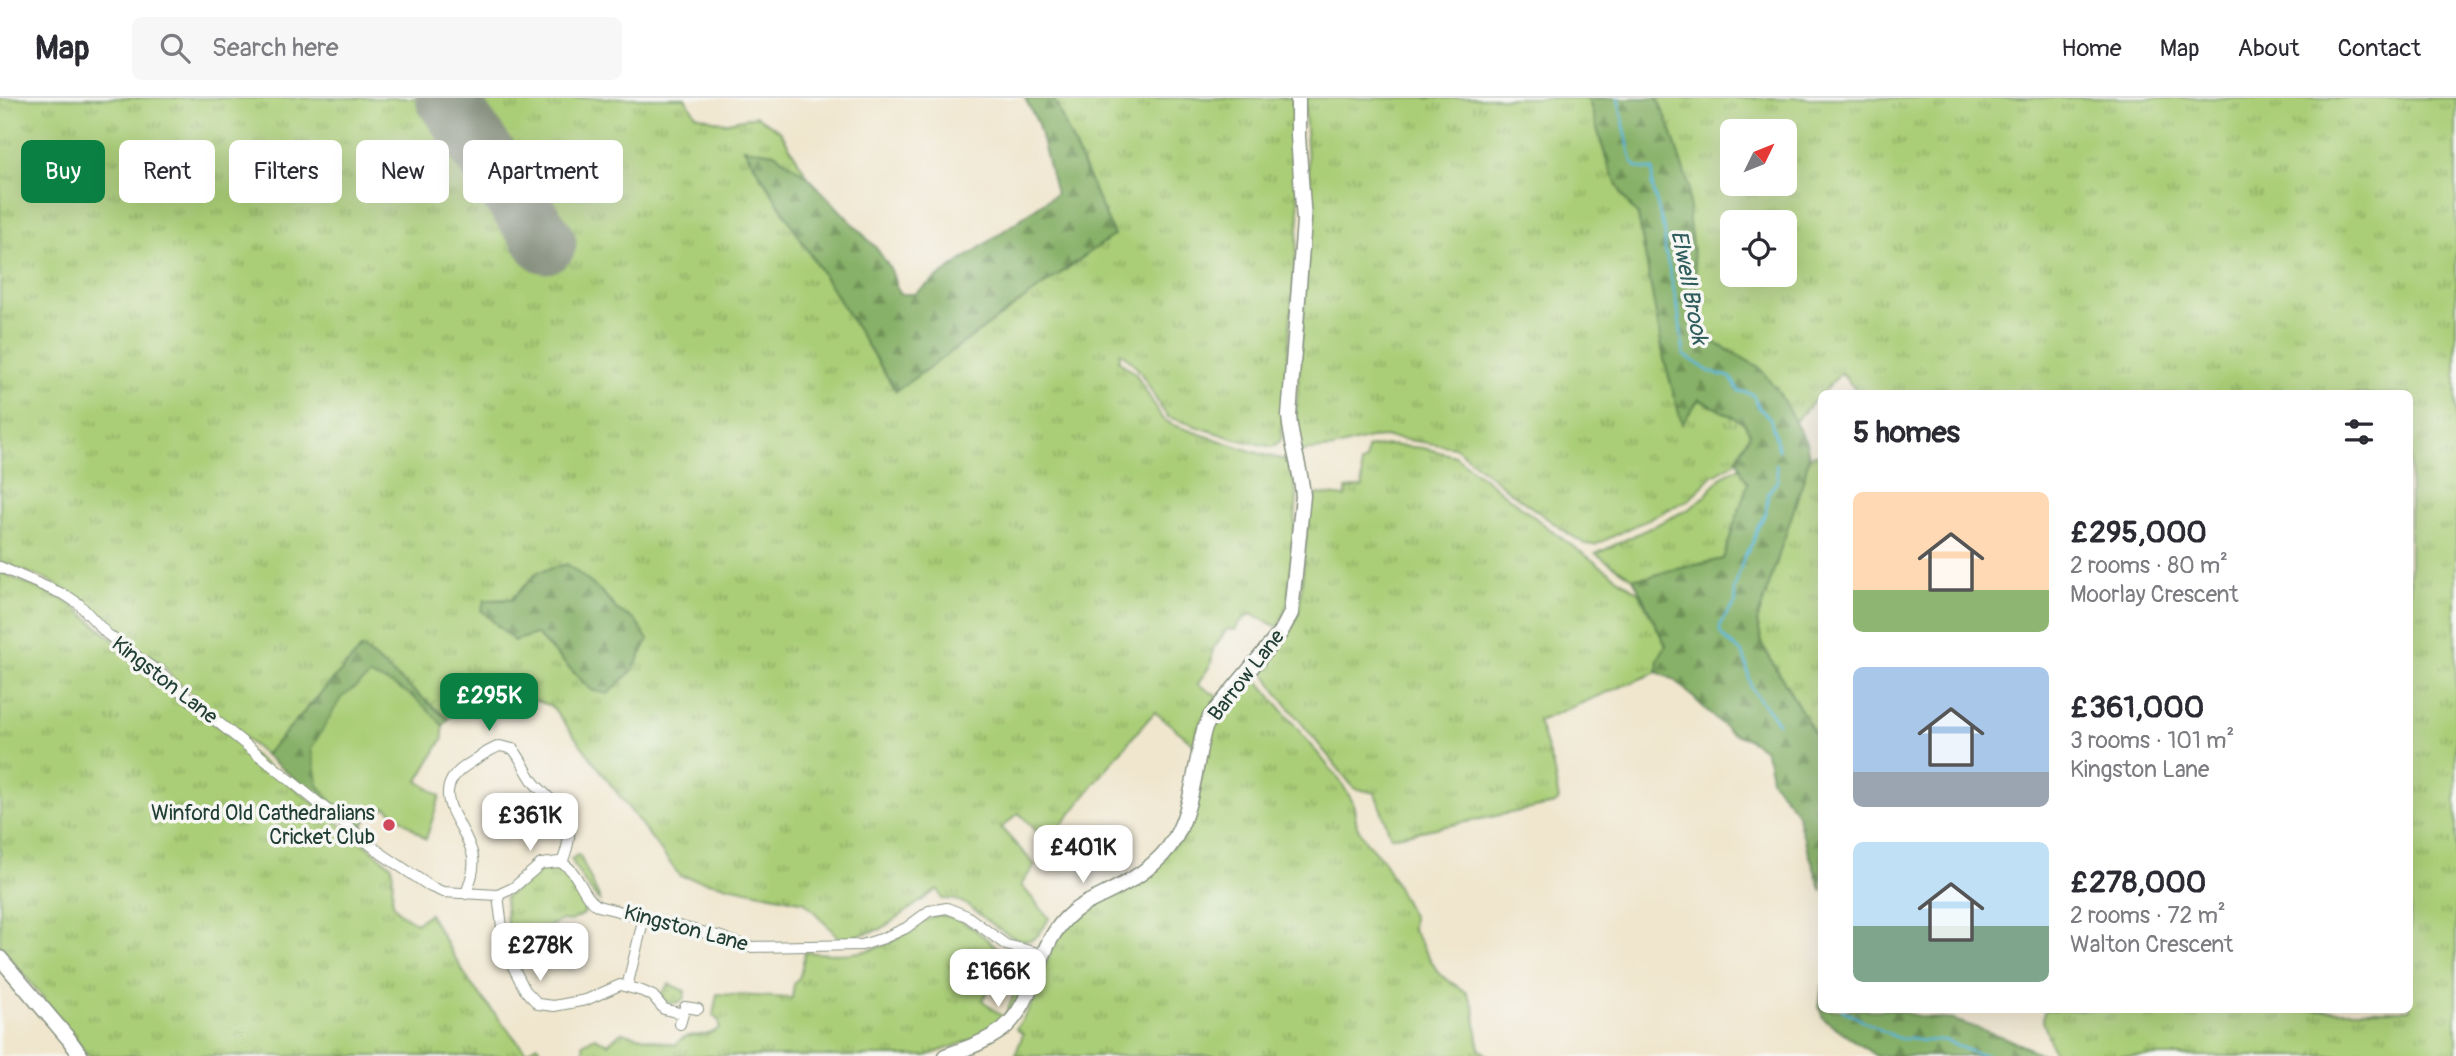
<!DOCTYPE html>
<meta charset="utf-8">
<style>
:root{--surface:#fff;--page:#f7f7f7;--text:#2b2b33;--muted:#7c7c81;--line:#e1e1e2;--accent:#0b8043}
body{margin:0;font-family:Pangolin,sans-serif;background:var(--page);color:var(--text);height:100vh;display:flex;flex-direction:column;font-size:26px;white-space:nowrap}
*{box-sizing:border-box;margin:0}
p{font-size:23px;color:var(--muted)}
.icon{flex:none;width:38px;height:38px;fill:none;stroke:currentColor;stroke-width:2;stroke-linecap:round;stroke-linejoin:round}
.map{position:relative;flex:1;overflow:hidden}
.details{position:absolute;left:1818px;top:292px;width:595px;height:623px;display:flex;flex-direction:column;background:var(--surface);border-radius:10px;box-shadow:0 7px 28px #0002}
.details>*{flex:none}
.hud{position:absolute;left:21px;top:42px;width:665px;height:63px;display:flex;gap:14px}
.needle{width:46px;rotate:47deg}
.controls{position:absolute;left:1720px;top:21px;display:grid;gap:14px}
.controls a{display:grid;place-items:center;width:77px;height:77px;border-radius:10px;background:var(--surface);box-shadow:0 7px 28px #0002;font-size:35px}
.price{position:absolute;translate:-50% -60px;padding:0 16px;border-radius:14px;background:#fff;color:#222;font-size:23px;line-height:46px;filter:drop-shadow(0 2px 4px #0008)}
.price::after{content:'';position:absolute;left:50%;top:42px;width:21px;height:16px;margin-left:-10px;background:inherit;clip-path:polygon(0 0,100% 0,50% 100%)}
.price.on{background:var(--accent);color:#fff}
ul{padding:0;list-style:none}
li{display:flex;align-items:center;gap:21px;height:175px;padding:0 35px}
li span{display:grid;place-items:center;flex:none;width:196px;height:140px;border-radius:10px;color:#555}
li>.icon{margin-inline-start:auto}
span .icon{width:84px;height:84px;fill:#fffc;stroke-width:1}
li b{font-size:30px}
h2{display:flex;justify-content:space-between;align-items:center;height:84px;padding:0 35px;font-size:30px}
.pill{padding:0 24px;border-radius:10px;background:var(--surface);box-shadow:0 7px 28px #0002;font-size:24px;line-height:63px}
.pill.on{background:var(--accent);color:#fff}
header{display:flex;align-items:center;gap:42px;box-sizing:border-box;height:98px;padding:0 35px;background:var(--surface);border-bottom:2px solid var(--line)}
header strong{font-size:33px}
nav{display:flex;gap:38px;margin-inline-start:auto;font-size:24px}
.search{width:490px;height:63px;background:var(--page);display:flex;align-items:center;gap:18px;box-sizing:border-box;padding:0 24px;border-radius:10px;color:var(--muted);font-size:26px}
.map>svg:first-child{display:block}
.grass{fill:url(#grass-tufts);stroke:#648656;stroke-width:2;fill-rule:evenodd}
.forest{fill:url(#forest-firs);stroke:#53774e;stroke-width:2}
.park{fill:url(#park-dots);stroke:#648656;stroke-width:2}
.garden{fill:#aace77;stroke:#648656;stroke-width:2}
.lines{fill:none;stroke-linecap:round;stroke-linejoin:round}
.stream{stroke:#5bb8d9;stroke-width:2.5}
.runway{stroke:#889281;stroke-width:61}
.street-casing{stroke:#889281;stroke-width:12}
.secondary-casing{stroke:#889281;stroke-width:17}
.street{stroke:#fff;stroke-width:10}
.secondary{stroke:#fff;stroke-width:14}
.poi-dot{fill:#d1495b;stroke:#f6f6f2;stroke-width:2.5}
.labels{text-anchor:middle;stroke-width:7;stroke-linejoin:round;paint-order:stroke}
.street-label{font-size:21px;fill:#1f3d34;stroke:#f6f6f2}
.poi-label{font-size:21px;fill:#1f3d34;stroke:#f6f6f2;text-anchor:end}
.water-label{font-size:23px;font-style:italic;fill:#2e5c5d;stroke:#f6f6f2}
</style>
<header>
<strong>Map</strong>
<div class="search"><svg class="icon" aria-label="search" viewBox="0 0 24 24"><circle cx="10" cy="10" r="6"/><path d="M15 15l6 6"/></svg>Search here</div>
<nav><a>Home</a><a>Map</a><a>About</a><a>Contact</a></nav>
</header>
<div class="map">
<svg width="2456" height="958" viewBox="0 0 2456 958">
<defs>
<pattern id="grass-tufts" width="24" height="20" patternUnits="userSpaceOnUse" patternTransform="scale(1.75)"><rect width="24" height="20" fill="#aace77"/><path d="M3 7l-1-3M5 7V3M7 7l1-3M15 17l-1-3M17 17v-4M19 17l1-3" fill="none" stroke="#8aa862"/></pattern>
<pattern id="forest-firs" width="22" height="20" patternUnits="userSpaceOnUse" patternTransform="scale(1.75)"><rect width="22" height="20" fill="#87b168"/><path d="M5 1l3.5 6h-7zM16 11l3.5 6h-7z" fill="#6e9156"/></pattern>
<pattern id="park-dots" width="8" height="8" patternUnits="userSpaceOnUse" patternTransform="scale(1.75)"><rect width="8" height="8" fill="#aace77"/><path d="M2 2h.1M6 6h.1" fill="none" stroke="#8aa862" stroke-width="1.8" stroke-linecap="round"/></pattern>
</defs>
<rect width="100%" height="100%" fill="#f6f6f2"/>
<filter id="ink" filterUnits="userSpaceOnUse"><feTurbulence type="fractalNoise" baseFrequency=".0143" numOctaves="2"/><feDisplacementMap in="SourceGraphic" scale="14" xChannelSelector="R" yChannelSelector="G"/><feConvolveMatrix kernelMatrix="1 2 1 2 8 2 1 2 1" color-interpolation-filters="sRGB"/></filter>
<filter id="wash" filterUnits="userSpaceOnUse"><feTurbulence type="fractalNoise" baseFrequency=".00686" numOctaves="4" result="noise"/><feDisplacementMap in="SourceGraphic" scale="28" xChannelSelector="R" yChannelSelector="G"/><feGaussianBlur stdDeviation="1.57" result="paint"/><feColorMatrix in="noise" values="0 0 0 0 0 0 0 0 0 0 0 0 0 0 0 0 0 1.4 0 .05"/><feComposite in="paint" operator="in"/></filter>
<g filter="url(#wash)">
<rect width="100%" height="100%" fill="#f0e6ce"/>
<!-- grass -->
<path class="grass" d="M0,0h437l102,147 5,3 7,-6 -1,-8 -94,-136h229l11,17 28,8 32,-7 24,15 28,46 -34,-24 -30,-4 152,242 218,-156 -61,-137h240l6,118 -18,224 -8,7 -38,-8 -67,-22c-19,-23 -21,-46 -48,-65l-1,9 16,12 27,45 11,7 81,27 35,9 8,35 -9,106 -8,22 -2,3 -27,-13 -11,8 -5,8 -8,-1 -14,20 -2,15 -13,20 20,13c-11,16 -21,28 -24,47l-39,-32c-39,41 -70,87 -108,130l-28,-29 -18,15 34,37 -14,20 28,33c-3,6 -8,14 -13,19 -18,15 -57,-25 -72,-34 -8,-4 -14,-4 -22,-4l-4,-10 -57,40 -40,11 -36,-38 -125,-26 -126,-167 -5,-4 -71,-21 -30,35 -86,-71 -97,107 -92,-77 -12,-16 -21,-10 -25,-17 -38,-38 -29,-17 -48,-18zM603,495l13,16 20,12 -45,69 -55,-56 -50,-34z
M1304,0h284c14,41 19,85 50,117l26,144 18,64 16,-24 46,23 6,11 -13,25 1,3 -26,15 -22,23 -95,46 -10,-1 -19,-12 -60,-43 -51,-42 -68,-10 -17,1 -37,10 -32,3 -5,-38 15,-203z
M1657,0h799v958h-401l-12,-35 1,-11h366v-616h-550l-19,-21 -47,49 -16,-31 -47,-38 -19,-12 -9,-16 -14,-102v-36l-22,-68zM1732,33h53v53h-53zM1732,124h53v53h-53z
M1388,347l35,3 32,8 109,84 75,53 27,53 -8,13 -1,13 -119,49 15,46 6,33 -4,4 -164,33 -16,-44 -21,-5 -76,-94 -11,-18 -10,-8 35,-41 7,-15 11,-113h5l3,-5 28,3v-8l17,-2 -2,-23 5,-4 1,-12z
M1822,356v292l-59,-100 -6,-24 52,-166z
M1740,369l8,16 -25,76 -55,12 -19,6 -16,1 -37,-24 95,-46 15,-13 16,-19z
M0,474l60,26 15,9 80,69 237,190c4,33 -11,38 24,57l13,-9 41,69 56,69 11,-7 7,11h-456l-43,-56 -45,-54z
M1249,579h6l84,102 14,23 4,24 9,16 18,19 29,57 -1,10 27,46 28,19 7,14 5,41 9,8h-473l8,-22 -7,-5 13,-20 26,-69 21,-22 105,-78 17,-41 -1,-10 11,-49 6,-16z
M577,757l3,1 21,46c-10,-8 -24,-31 -30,-43z
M555,768l13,6 18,30 -2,12 -13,7 -9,-1 -53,27 -4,-49 35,-29z
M938,817c25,2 41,17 59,33l-12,26 9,8 -12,18 22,18 25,-59 3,6 -1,7c-6,12 -10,29 -19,39 -21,26 -56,34 -86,45h-342l-1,-12 12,-7 13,7 13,-12 55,13c11,-17 30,-4 43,-17v-7l-6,-5 4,-22 75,4 2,-14 6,-8 5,-24c29,3 59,4 86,-10 16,-8 28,-21 47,-27z"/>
<!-- forest -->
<path class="forest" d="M1025,0h28l61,137 -218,156 -152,-243 30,5 34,24 69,72 14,21 8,24h15l142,-100 -18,-70z
M1588,0h69l10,21 22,68v36l14,102 9,16 47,26 19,24 28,51 3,14 -4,19 -48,147 6,24 59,100v146l-22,-66 -2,-12 -27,-35 -2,-17 -5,-13 -18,-11 -15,-5 -56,-53 -18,-8 1,-13 8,-14 -33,-67 16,-1 19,-6 55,-12 25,-76 -5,-8 -6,-16 13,-26 -7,-11 -44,-23 -17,25 -18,-65 -26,-144c-31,-33 -36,-76 -50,-117z
M567,466l36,29 13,16 20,12 12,19 -15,30 -25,24 -17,-4 -55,-56 -22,7 -33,-31 4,-10h26l27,-28z
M362,550l86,71 -5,7 -31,-31 -59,122 15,-1 -8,15 -95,-76z
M1822,887v25h69l32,7 31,3 49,17 43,19h-170l-53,-38 -4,-11z"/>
<!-- park -->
<path class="park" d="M669,886l16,7 -1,8 -8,4 -9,-1 -6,-8z"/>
<!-- garden -->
<path class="garden" d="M370,578c30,8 53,26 73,50v12l-25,43 22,15 -14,43 -40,-32 -18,9 -15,1 -21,-15 -14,-17 -7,-36 30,-51z"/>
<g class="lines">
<!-- stream -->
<path class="stream" d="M1618,0l14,64 6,6 15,2 -1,15 13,49v16l13,59 6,46 26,17 20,5 9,14 13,3 8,15 10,9 9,32
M1776,366l2,16 -10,13 -2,20 -8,13 -4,14 -10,17 -10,33 2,12c-5,8 -18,20 -16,29 3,11 18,15 23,24 6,10 4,24 9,33 7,13 18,22 26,35
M1820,691l2,9
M1842,912l55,28h15l9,3 23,-1 30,13 15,3"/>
<!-- runway -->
<path class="runway" d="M446,0l100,145"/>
</g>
</g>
<g filter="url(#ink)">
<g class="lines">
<!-- street casing -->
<g class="street-casing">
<path id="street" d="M0,469l67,29 12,8 28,30 59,44 28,25 188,151 49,33 12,5 55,3 15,-7 28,-24 18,-2c20,7 21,33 39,44l120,30 30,11 114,-2 22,-7 22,-10 23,-17 18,-3 20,8 39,29 36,9
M466,796c4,-12 9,-25 7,-37 -5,-33 -50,-63 -6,-92 11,-7 21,-15 33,-19l13,3c10,11 14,27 24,37 30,30 41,34 25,77
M498,797l7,56 20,39 13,14 16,2 32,-6 34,-15 22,6 11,5 11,13 19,5
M627,889l17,-70
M680,926l5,-17 13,2"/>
</g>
<!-- secondary casing -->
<g class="secondary-casing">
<path id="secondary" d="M0,860l68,80 13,18
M945,958c20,-7 41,-14 58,-27 36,-30 31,-86 70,-117 8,-7 18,-11 28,-16 27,-13 59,-31 74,-58 18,-32 20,-73 29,-108l6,-13 71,-85 10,-19 12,-117c-2,-27 -12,-52 -14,-80l15,-195 -6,-85v-38"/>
</g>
<!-- street -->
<use href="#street" class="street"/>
<!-- secondary -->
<use href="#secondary" class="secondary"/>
</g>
</g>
<!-- markers -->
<circle class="poi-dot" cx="389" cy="727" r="7"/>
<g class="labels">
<!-- street labels -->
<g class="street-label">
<text transform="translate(1246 577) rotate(-52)" y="7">Barrow Lane</text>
<text transform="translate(165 582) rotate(38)" y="7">Kingston Lane</text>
<text transform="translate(686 830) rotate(15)" y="7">Kingston Lane</text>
</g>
<!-- poi labels -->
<g class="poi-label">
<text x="375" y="722">Winford Old Cathedralians<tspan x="375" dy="24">Cricket Club</tspan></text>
</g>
<!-- water labels -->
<g class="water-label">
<text transform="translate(1690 189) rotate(79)" y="8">Elwell Brook</text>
</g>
</g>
</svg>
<div class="controls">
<a><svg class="needle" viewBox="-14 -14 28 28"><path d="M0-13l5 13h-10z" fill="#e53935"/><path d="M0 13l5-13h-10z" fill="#7c7c81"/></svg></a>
<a><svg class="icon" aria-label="locate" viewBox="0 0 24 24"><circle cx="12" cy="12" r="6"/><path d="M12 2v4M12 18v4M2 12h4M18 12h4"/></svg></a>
</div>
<b class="price on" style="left:489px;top:635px">£295K</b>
<b class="price" style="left:530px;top:755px">£361K</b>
<b class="price" style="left:1083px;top:787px">£401K</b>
<b class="price" style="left:540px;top:885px">£278K</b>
<b class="price" style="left:998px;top:911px">£166K</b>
<div class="hud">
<a class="pill on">Buy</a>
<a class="pill">Rent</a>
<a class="pill">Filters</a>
<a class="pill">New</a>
<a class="pill">Apartment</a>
</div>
<section class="details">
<h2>5 homes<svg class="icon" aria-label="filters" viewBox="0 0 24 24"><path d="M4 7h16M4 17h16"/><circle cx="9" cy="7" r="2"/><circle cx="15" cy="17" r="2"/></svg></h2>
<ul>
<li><span style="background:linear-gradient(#ffd9b3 70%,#8fb573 0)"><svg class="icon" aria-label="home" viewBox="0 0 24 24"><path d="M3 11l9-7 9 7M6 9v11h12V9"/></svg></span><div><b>£295,000</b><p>2 rooms · 80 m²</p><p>Moorlay Crescent</p></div></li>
<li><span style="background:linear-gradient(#a9c7e8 75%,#9aa5b1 0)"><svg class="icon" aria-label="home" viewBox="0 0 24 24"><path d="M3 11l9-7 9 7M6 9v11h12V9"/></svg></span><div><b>£361,000</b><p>3 rooms · 101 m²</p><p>Kingston Lane</p></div></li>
<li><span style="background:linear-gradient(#bfe0f5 60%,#7fa58c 0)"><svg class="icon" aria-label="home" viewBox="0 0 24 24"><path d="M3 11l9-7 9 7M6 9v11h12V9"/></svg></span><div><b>£278,000</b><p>2 rooms · 72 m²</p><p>Walton Crescent</p></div></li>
</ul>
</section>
</div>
